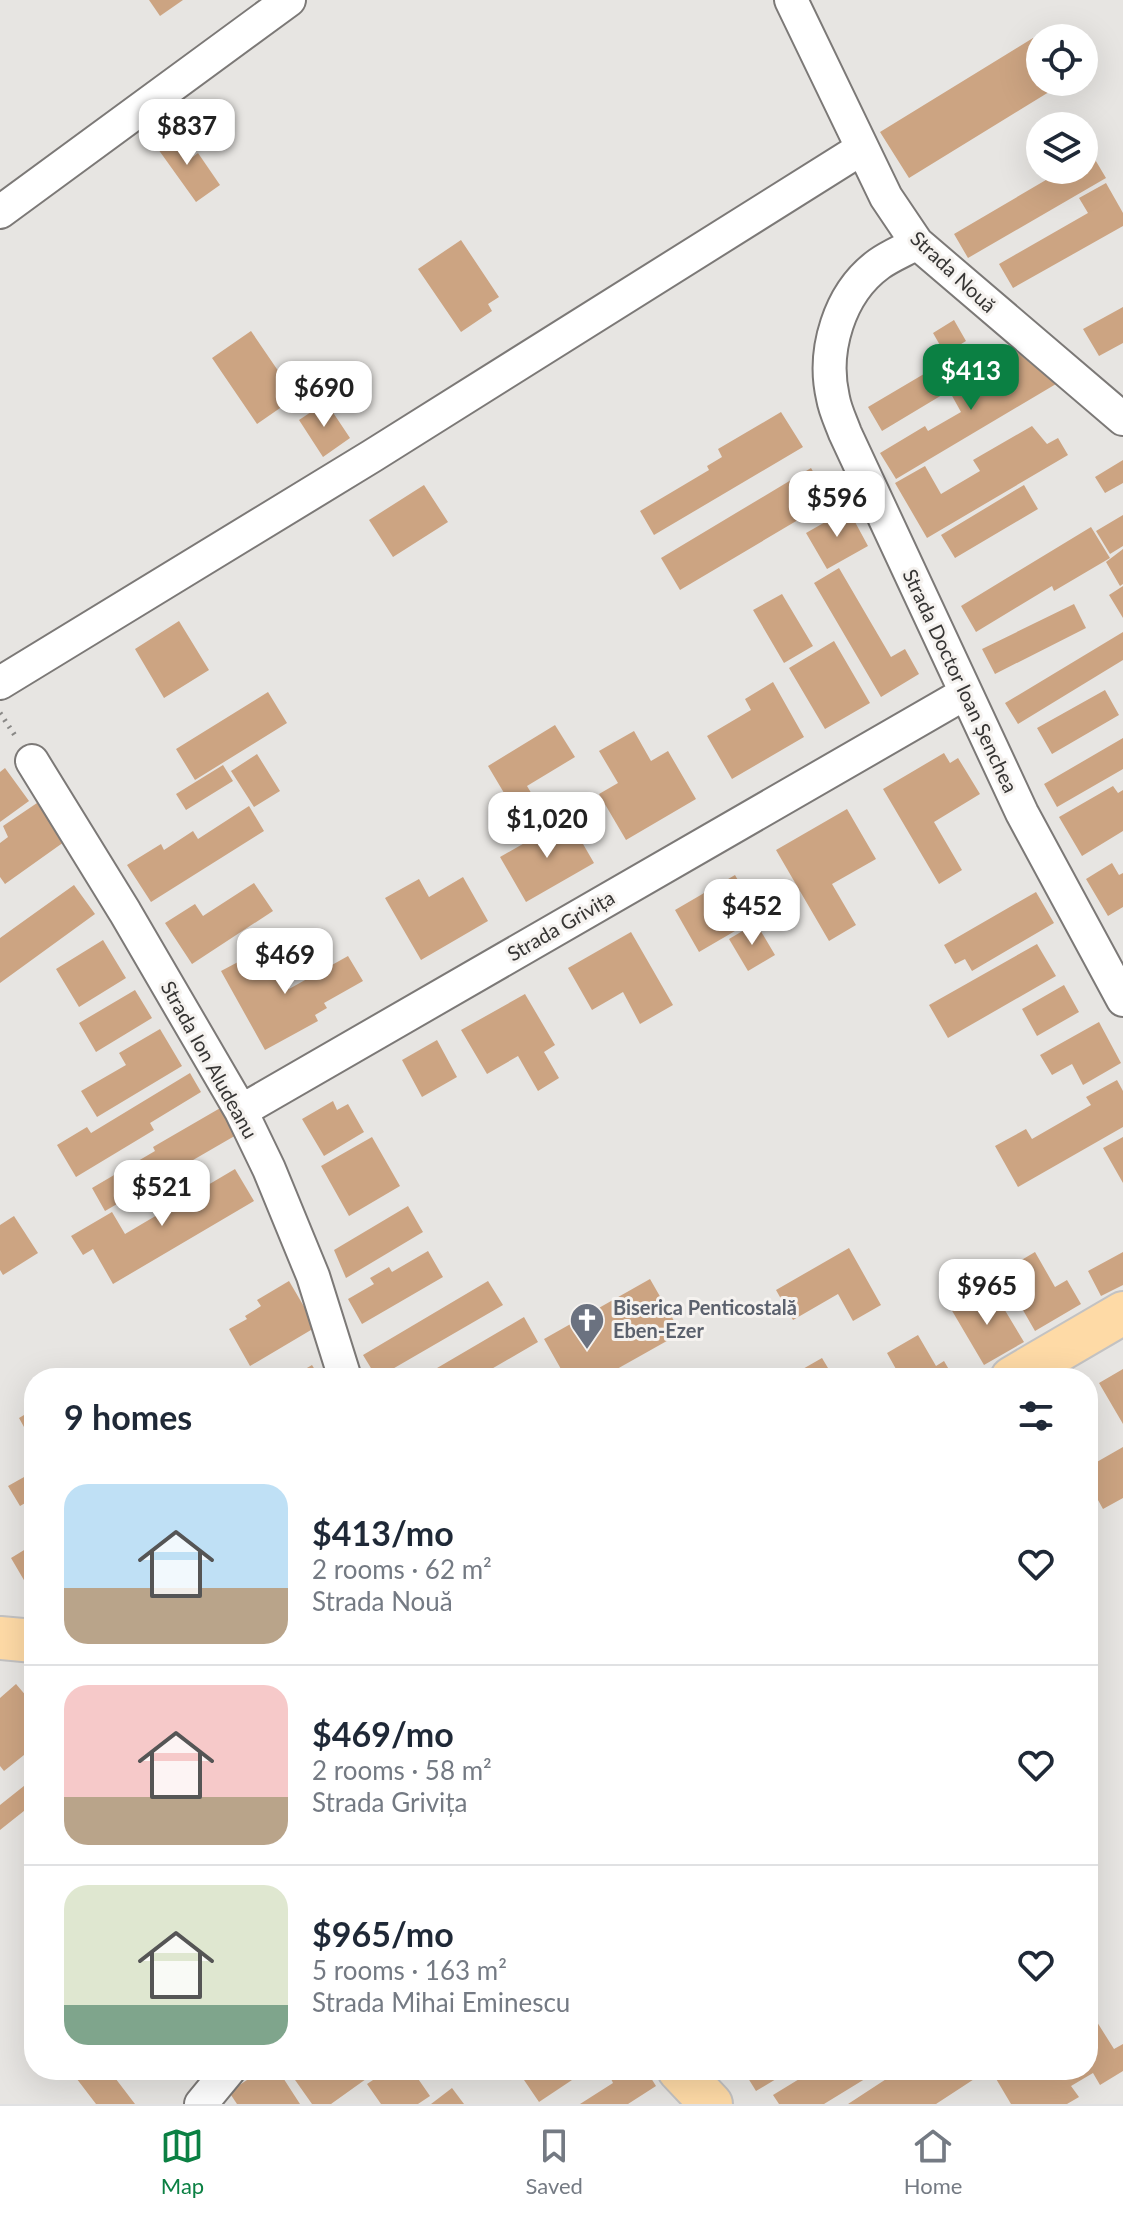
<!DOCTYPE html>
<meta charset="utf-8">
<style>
:root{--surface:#fff;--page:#f2f2f3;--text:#1f2937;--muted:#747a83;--line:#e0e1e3;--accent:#0b8043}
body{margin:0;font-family:Lato,sans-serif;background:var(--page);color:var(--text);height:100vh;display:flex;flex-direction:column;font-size:30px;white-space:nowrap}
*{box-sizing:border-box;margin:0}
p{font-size:26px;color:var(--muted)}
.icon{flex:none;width:44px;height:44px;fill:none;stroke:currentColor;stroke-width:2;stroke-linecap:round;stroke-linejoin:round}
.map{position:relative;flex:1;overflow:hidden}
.details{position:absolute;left:24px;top:1368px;width:1074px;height:712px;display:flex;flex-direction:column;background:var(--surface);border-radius:32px;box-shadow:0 8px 32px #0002}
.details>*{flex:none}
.tools{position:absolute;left:1026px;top:24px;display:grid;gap:16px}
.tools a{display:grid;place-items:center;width:72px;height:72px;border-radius:50%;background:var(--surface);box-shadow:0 8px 32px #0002;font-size:40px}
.price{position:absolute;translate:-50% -68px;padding:0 18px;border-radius:16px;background:#fff;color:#222;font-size:26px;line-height:52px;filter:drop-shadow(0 2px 4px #0008)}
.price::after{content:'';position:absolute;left:50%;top:48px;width:24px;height:18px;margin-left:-12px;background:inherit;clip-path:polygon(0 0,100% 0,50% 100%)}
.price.active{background:var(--accent);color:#fff}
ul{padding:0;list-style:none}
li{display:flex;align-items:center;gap:24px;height:200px;padding:0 40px}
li+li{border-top:2px solid var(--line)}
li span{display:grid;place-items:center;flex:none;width:224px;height:160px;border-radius:24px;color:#555}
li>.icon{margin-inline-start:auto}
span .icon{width:96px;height:96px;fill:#fffc;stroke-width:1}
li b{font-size:34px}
h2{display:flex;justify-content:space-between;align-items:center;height:96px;padding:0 40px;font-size:34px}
.tabs{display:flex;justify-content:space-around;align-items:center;height:112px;border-top:2px solid var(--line);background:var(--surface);font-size:22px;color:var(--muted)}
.tabs a{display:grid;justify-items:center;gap:4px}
.tabs .active{color:var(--accent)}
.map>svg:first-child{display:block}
.building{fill:#cca482}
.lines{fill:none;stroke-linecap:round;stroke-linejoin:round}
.minor-casing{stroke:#7c7977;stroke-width:36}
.major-casing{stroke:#c3c2c2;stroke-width:46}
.path{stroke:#8a8987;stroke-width:5;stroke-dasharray:2 6;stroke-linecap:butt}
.minor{stroke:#fff;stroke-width:32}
.major{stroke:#fedaa6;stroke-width:42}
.labels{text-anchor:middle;stroke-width:6;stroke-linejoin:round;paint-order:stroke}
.street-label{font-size:20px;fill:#363534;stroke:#f5f2ef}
.worship-label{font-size:20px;font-weight:bold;fill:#5b616d;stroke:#f5f2ef;text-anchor:start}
</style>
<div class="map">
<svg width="1123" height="2104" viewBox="0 0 1123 2104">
<rect width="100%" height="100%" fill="#e7e5e2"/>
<!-- building -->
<path class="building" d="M149,0h34l-23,16z
M1033,38l7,11v33h20l2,2 -153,94 -29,-46z
M170,130l20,29 8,-6 22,32 -24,17 -43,-60z
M1084,141l22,37 -138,80 -14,-24 109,-64h21z
M1106,183l17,30v13l-110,62 -14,-24 89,-51 -9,-15z
M461,240l38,57 -11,7 4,7 -31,21 -43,-63z
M1123,307v36l-24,13 -16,-27z
M954,320l12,21 -21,13 -12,-21z
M251,331l45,66 -39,27 -45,-66z
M973,345l14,23 -105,63 -14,-24z
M1017,352l39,32 -160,95 -16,-26 45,-27 3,5 33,-19 -10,-18z
M326,402l24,36 -27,19 -24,-37z
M781,412l22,35 -149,88 -14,-24 69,-41 -2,-4 15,-9 -4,-8z
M1032,426l15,18 11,-6 10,17 -141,83 -32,-55 30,-17 16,28 39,-23 -7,-11z
M1123,460v23l-18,10 -10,-16z
M811,468l19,33 -150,89 -19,-32z
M424,485l24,37 -55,35 -24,-37z
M1024,485l14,24 -83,49 -14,-23z
M848,509l20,37 -41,23 -21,-36z
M1123,515v31l-13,8 -14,-23z
M1091,527l19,31 -56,33 -2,-5 -76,46 -15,-26z
M1123,549v35l-3,2 -14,-24z
M839,568l52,89 14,-8 14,25 -38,23 -67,-114z
M1123,586v32l-14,-23z
M782,594l31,52 -29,17 -31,-53z
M1074,604l12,24 -91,46 -13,-25z
M179,621l30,49 -45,28 -29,-49z
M1123,632v28l-105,64 -13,-21z
M834,641l36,62 -45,26 -36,-61z
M773,682l31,55 -72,42 -25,-43 44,-26 -6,-11z
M1105,690l14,25 -67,39 -15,-26z
M268,692l19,31 -92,57 -19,-31z
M555,725l20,32 -48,29 9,15 -20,12 -28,-47z
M634,731l17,30 17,-10 28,48 -70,41 -27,-46 19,-11 -19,-32z
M1123,738v31l-66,38 -13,-23z
M944,753l6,10 8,-5 22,36 -46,28 28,48 -23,14 -56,-95z
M257,754l23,37 -26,16 -23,-36z
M223,765l10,16 -47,29 -10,-16z
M5,768l24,33 -29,21v-50z
M1113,786l5,7 5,-3v41l-41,25 -23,-39z
M37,803l27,39 -59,42 -5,-7v-34l8,-6 -5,-11z
M249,806l15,25 -113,71 -24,-37 34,-21 3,6 29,-19 5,8z
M847,809l29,50 -44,25 24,41 -27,16 -53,-91z
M568,818l26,45 -68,39 -26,-45z
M1112,863l7,12 4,-2v34l-15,9 -22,-37z
M735,875l24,42 -60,35 -24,-42z
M463,877l25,44 -67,39 -36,-62 34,-19 10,18z
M254,883l19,28 -81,53 -27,-41 30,-19 8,12z
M74,885l21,29 -95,69v-45z
M1036,892l18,31 -82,48 -7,-12 -10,5 -11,-19z
M756,923l19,32 -27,16 -19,-32z
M631,932l42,73 -33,19 -17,-32 -31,18 -24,-42z
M103,940l23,38 -47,29 -23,-38z
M1037,944l19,32 -108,62 -19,-33z
M259,951l7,11 6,-4 17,31 59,-33 15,25 -39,22 3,5 -12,7 3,6 -53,29 -44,-79z
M1064,985l15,27 -42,24 -15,-27z
M135,990l17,28 -56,34 -17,-29z
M525,994l30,51 -11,7 15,26 -21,13 -20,-35 -31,18 -26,-44z
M1099,1022l22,41 -38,22 -11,-21 -20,11 -12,-20z
M160,1029l22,37 -85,51 -16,-26 45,-26 -7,-12z
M437,1040l20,37 -35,20 -20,-37z
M190,1073l11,19 -51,31 4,7 -78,47 -19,-32 30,-18 4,6z
M1117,1080l6,11v36l-105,60 -23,-41 31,-17 6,10 59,-34 -5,-8z
M333,1101l4,9 11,-6 16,28 -40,24 -22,-37z
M222,1107l16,27 -133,77 -13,-23 63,-37 -2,-4z
M372,1137l28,49 -51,30 -28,-50z
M1123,1137v46l-20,-35z
M235,1169l19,32 -141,83 -20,-35 -10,6 -12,-19 41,-24 13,22z
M408,1206l15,26 -77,46 -12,-28z
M14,1216l24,37 -35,22 -3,-5v-45z
M849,1248l32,57 -28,16 -15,-27 -45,26 -17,-30z
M428,1251l15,26 -81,47 -14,-25 26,-15 -4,-6 19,-11 3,5z
M1035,1252l20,35 12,-7 14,24 -46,27 -34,-59z
M1123,1252v33l-22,11 -13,-25z
M650,1279l31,54 -80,45h-35l-22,-39z
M289,1281l27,46 -66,39 -21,-37 18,-10 -2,-3 16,-10 -4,-6z
M488,1281l15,24 -126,73 -14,-23z
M994,1292l30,50 -40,23 -33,-56 26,-15 4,6z
M524,1317l14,25 -62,36h-56z
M918,1335l18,31 8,-5 10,17h-53l-14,-25z
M822,1358l12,20 11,-7 4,7h-52l-3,-4z
M312,1365l8,13h-30z
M1123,1369v55l-24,-41z
M34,1409v36l-15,-27z
M1123,1447v51l-20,11 -15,-27v-15z
M34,1463v35l-14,8 -12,-20 25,-14 -4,-6z
M34,1544v40l-6,3 -17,-29z
M16,1684l18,21v22l-8,7 8,13 -30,24 -4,-5v-68z
M34,1778v25l-34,27v-25z
M1097,2022l17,27 9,-5v27l-23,14 -7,-12 -22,13 8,11 -12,7h-56l-19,-32 96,-2v-42z
M70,2070h39l26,34h-39z
M262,2070h16l22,34h-63l-8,-12z
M288,2070h82l3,4 -42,30h-19z
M388,2070h24l18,26 -12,8h-37l-14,-20z
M539,2070h48l-48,32 -15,-22z
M607,2070h39l10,16 -28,18h-48l33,-21z
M743,2070h48l-35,21z
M814,2070h56l3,4 -49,30h-45l-6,-9z
M900,2070h88l-52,34h-88z
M452,2088l12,16h-33z"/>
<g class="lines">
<!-- minor casing -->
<g class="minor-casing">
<path id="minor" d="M791,0l95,197 31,46 206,176
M0,212l289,-212
M917,243c-12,7 -27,13 -38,21 -40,29 -57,87 -46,134 2,12 8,24 12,35l177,380 101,187
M0,683l372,-227 489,-307
M32,761l93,151 116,199 28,58 44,107 32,102
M241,1111l723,-417
M201,2104l28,-34"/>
</g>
<!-- major casing -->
<g class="major-casing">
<path id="major" d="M1012,1378l111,-65
M0,1638l34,3
M679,2070l32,34"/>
</g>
<!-- path -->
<path class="path" d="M0,713l16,24"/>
<!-- minor -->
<use href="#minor" class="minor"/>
<!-- major -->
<use href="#major" class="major"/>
</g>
<!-- icons -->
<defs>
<g id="church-pin" transform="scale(1.8)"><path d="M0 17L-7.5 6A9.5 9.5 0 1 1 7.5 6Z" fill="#6b7280" stroke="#f5f2ef"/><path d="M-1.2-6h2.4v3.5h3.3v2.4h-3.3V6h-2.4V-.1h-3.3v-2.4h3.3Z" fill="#fff"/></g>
</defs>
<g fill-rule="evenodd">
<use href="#church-pin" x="587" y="1320"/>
</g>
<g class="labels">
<!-- street labels -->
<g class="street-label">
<text transform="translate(953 272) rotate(43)" y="7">Strada Nouă</text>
<text transform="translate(960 681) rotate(65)" y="7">Strada Doctor Ioan Șenchea</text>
<text transform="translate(561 926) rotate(-30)" y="7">Strada Grivița</text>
<text transform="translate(209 1060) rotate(61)" y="7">Strada Ion Aludeanu</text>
</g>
<!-- worship labels -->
<g class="worship-label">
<text x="613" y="1315">Biserica Penticostală<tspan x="613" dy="23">Eben-Ezer</tspan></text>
</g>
</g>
</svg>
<div class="tools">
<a><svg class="icon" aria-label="locate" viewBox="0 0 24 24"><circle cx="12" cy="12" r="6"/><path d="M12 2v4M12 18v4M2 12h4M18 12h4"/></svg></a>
<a><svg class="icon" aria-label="layers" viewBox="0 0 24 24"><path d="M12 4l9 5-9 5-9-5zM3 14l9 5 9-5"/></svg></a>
</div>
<b class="price" style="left:187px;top:167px">$837</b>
<b class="price active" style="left:971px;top:412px">$413</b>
<b class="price" style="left:324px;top:429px">$690</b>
<b class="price" style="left:837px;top:539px">$596</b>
<b class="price" style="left:547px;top:860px">$1,020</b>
<b class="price" style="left:752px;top:947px">$452</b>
<b class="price" style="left:285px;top:996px">$469</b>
<b class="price" style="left:162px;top:1228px">$521</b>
<b class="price" style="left:987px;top:1327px">$965</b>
<section class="details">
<h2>9 homes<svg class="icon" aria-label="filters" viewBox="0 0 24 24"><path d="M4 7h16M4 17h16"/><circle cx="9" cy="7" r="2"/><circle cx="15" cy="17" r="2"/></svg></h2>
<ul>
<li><span style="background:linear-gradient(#bfe0f5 65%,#b9a48a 0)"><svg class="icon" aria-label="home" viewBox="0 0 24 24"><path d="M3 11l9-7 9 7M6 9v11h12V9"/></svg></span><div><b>$413/mo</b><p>2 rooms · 62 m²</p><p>Strada Nouă</p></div><svg class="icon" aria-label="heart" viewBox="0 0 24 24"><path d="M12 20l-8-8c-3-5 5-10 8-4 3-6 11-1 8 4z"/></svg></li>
<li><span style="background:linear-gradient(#f6c9c9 70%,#b9a48a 0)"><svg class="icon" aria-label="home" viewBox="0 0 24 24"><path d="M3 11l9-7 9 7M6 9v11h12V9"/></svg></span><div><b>$469/mo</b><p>2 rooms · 58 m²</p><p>Strada Grivița</p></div><svg class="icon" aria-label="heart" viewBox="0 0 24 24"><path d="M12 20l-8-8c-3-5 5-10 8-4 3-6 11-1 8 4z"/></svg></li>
<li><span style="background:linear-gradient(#dfe7d0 75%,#7fa58c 0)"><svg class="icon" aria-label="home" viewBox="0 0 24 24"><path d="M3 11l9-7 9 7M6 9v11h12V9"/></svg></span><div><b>$965/mo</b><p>5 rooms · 163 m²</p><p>Strada Mihai Eminescu</p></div><svg class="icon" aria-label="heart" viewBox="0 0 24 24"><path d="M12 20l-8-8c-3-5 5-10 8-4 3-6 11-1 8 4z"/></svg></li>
</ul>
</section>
</div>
<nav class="tabs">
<a class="active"><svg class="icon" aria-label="map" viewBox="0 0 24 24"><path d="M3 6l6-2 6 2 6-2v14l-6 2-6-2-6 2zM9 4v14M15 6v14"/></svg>Map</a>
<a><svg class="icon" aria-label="saved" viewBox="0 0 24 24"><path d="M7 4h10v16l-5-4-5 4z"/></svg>Saved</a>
<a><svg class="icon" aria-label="home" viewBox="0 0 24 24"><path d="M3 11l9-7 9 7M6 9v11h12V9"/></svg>Home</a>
</nav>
